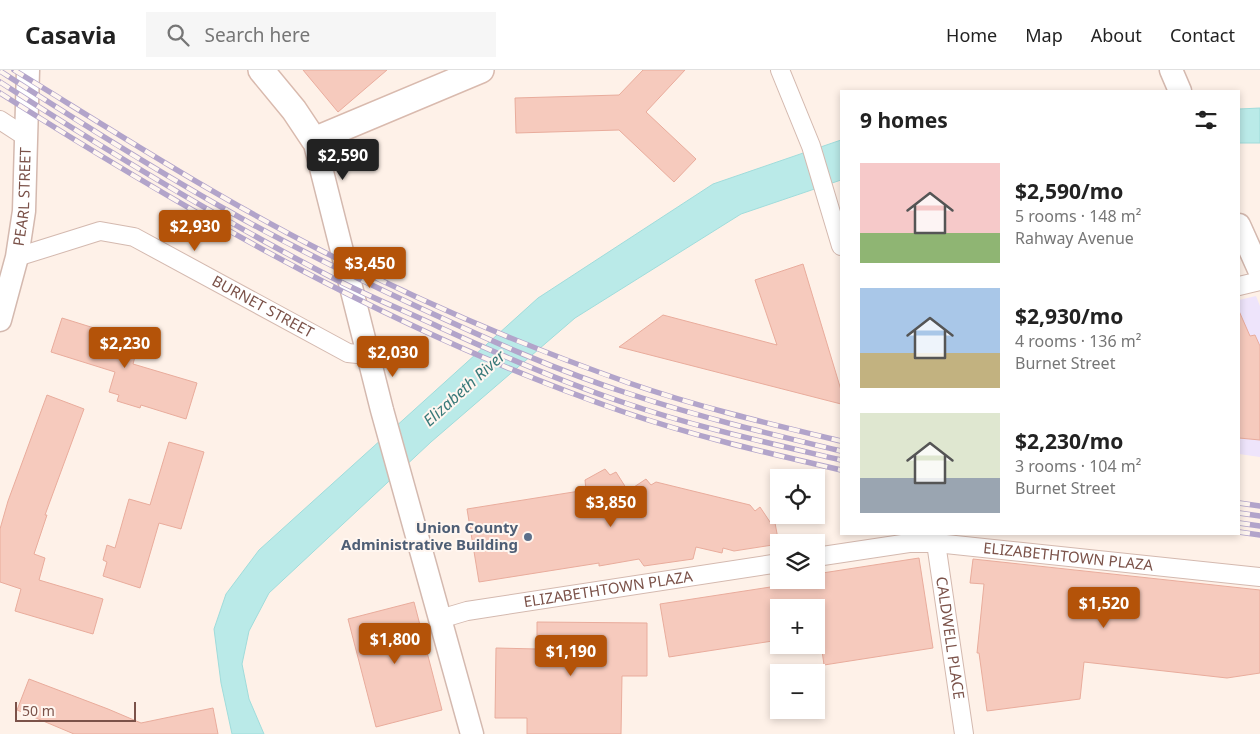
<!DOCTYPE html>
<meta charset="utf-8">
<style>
:root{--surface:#fff;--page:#f6f6f6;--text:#222;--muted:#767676;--line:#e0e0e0;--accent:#b45309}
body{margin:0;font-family:"Noto Sans",sans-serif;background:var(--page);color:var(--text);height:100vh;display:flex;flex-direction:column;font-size:19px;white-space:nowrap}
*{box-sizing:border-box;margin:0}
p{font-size:16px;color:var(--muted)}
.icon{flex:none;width:28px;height:28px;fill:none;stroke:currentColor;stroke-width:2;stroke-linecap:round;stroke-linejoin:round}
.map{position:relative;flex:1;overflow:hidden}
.panel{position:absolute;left:840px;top:20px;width:400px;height:445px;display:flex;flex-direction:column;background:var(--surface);border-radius:0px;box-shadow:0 2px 8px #0003}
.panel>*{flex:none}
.controls{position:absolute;left:770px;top:399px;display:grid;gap:10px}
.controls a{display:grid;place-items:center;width:55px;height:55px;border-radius:0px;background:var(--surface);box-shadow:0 2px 8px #0003;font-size:25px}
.scale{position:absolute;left:15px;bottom:12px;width:121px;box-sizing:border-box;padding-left:5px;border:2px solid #7b5249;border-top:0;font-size:14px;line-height:18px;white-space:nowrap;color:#7b5249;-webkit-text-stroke:4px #fff6f0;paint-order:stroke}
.price{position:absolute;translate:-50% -42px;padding:0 11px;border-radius:5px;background:var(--accent);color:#fff;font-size:16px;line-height:32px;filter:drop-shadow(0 1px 2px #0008)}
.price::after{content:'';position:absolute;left:50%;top:30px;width:15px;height:11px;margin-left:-8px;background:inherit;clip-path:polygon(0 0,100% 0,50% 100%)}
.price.current{background:#222;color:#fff}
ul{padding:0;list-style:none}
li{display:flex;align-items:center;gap:15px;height:125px;padding:0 20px}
li span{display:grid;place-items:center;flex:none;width:140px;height:100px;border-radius:0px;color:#555}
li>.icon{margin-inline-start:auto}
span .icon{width:60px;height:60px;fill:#fffc;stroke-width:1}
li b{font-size:21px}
h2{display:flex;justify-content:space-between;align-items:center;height:60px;padding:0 20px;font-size:21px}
header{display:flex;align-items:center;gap:30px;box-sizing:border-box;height:70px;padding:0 25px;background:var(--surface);border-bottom:1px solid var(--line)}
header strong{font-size:24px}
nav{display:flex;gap:28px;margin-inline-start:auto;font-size:18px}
.search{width:350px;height:45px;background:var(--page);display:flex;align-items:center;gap:12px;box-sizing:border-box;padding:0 18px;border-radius:0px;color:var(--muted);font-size:19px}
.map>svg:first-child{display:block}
.education{fill:#eee4fb}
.water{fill:#baeae8;stroke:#a0dcdb}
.building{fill:#f6cabd;stroke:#e9ac9c}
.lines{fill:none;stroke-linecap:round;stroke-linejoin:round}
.minor-casing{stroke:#d4b9af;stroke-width:20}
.tertiary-casing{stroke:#d4b9af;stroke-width:25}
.secondary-casing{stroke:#d9baae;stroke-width:28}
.minor{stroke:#fff;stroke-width:18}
.tertiary{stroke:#fff;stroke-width:22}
.secondary{stroke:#fff;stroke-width:25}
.rail-casing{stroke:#b2a4ca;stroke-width:5.5}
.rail{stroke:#fff6f0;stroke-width:4;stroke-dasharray:11;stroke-linecap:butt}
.service-dot{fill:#5c6f8a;stroke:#fff6f0;stroke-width:2}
.labels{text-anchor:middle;stroke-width:4;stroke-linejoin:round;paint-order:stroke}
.street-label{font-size:15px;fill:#7b5249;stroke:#fff6f0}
.service-label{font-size:15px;font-weight:bold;fill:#4e5e75;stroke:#fff6f0;text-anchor:end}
.water-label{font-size:16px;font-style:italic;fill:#387979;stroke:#fff6f0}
</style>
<header>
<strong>Casavia</strong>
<div class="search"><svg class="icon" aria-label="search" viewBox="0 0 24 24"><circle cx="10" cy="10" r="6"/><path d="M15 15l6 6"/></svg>Search here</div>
<nav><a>Home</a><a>Map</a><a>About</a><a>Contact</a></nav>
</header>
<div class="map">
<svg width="1260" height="664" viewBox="0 0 1260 664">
<rect width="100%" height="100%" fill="#fef1e8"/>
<!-- education -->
<path class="education" d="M1256,226l4,10v151l-21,-3v-154z"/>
<!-- water -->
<path class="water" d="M1260,38v35h-21v-34z
M841,70v40l-100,34 -166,104 -144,124 -162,151 -20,38 -7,33 7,35 15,35h-32l-11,-51 -7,-54 12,-35 33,-44 279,-252 175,-114z"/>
<!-- building -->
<path class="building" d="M303,0h84l-49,42z
M643,0h42l-39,42 50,47 -22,23 -55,-52 -103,3 -1,-35 104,-3z
M803,194l38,126v14l-222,-57 44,-32 114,30 -22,-65z
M1239,241l11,25 5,-1 5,11v94l-21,-2z
M62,248l77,24 -6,22 64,19 -11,36 -45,-14 -1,3 -23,-7 2,-6 -10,-3 6,-20 -64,-20z
M47,325l37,14 -39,106h2l-13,39 11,4 -6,22 64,19 -10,35 -78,-23 6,-22 -21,-7v-53l8,-28z
M169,372l35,10 -23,77 -22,-6 -19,65 -37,-12 4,-14 -4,-2 4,-15 8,3 14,-49 21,6z
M605,399l5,6 6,-3 12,19 18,-12 5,6 5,-3 94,23 5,6 5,-4 10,15 5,1 4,21 -45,7 -11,-3 -1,5 -26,-6 -3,12 -49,7 -5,-7 -40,7v-3l-120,19 -12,-73 119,-19 -1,-10z
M919,488l14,90 -109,17 -8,-57h-37v32l-110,17 -9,-53 156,-24v-6z
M973,489l287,31v83l-33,5 -143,-16 -4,37 -93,12 -8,-58h-2l7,-69 -14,-1z
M414,532l28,108 -66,17 -28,-108z
M537,552l110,1v53h-25l-1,58h-94v-16h-32l1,-70 41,1z
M29,609l79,30 33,14 72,-15 5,26h-144l-57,-24z"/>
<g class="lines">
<!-- minor casing -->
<g class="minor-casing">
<g id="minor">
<path d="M780,0l31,76 30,100"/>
<path d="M0,50l26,17"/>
<path id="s1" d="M17,187l83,-26 34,6 214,116 19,2"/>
<path d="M1239,216l21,-5"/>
<path id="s2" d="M936,473l28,191"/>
<path id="s3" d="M816,487l93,-14h27l324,34"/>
<path id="s4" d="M440,549l27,-8 312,-48"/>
</g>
</g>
<!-- tertiary casing -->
<g class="tertiary-casing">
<g id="tertiary">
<path d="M1171,0l9,21"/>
<path d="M314,70l68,270 90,324"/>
<path d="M1239,155l21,47"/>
<path id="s5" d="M0,250l17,-63 7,-46 4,-141"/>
</g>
</g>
<!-- secondary casing -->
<g class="secondary-casing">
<path id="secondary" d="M261,0l33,40 20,30 167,-70"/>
</g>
<!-- minor -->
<use href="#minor" class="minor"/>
<!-- tertiary -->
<use href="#tertiary" class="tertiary"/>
<!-- secondary -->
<use href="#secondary" class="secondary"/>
<!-- rail casing -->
<g class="rail-casing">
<path id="rail" d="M14,0c101,62 202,127 308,181 99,51 202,95 307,132 69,24 141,41 212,58
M0,1c73,47 147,94 223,137 63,36 129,68 195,99 69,32 139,64 212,87 69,23 140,40 211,57
M0,12c107,69 216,135 329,194 36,19 74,34 110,51 61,28 123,55 186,76 70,24 144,40 216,57
M0,23c197,125 399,241 621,318 72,25 146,42 220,59
M1239,433l21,3
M1239,443l21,3
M1239,453l21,3
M1239,462l21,3"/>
</g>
<!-- rail -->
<use href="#rail" class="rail"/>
</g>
<!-- markers -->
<circle class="service-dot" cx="528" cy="467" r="5"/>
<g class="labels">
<!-- street labels -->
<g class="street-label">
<text dy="5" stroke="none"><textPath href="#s5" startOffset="126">PEARL STREET</textPath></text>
<text dy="5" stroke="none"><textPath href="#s1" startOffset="268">BURNET STREET</textPath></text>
<text dy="5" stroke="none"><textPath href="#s3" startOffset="254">ELIZABETHTOWN PLAZA</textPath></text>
<text dy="5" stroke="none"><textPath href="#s4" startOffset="171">ELIZABETHTOWN PLAZA</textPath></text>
<text dy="5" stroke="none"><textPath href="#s2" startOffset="96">CALDWELL PLACE</textPath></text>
</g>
<!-- service labels -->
<g class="service-label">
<text x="518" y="463">Union County<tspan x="518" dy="17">Administrative Building</tspan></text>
</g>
<!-- water labels -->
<g class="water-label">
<text transform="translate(464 318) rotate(-42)" y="6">Elizabeth River</text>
</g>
</g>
</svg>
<div class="controls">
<a><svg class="icon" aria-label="locate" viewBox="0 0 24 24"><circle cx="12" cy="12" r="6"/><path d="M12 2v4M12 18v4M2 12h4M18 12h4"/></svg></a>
<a><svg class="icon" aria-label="layers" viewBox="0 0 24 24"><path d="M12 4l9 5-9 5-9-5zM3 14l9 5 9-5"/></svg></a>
<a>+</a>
<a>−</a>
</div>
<div class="scale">50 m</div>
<b class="price current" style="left:343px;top:111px">$2,590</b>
<b class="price" style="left:195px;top:182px">$2,930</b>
<b class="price" style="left:370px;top:219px">$3,450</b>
<b class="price" style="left:125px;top:299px">$2,230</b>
<b class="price" style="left:393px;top:308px">$2,030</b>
<b class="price" style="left:611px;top:458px">$3,850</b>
<b class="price" style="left:1104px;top:559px">$1,520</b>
<b class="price" style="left:395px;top:595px">$1,800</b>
<b class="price" style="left:571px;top:607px">$1,190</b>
<section class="panel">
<h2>9 homes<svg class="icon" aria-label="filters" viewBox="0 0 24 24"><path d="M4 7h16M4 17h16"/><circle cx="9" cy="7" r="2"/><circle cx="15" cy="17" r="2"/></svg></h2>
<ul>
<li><span style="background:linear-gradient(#f6c9c9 70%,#8fb573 0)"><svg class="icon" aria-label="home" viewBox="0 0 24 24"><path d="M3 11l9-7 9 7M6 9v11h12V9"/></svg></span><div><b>$2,590/mo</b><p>5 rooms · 148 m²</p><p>Rahway Avenue</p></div></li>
<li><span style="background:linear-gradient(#a9c7e8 65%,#c2b280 0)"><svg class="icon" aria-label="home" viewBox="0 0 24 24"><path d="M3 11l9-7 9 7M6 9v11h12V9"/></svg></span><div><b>$2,930/mo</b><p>4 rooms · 136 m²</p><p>Burnet Street</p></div></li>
<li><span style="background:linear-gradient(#dfe7d0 65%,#9aa5b1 0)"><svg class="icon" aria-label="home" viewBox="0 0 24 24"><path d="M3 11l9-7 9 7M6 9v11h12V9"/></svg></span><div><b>$2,230/mo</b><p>3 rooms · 104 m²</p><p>Burnet Street</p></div></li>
</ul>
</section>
</div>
